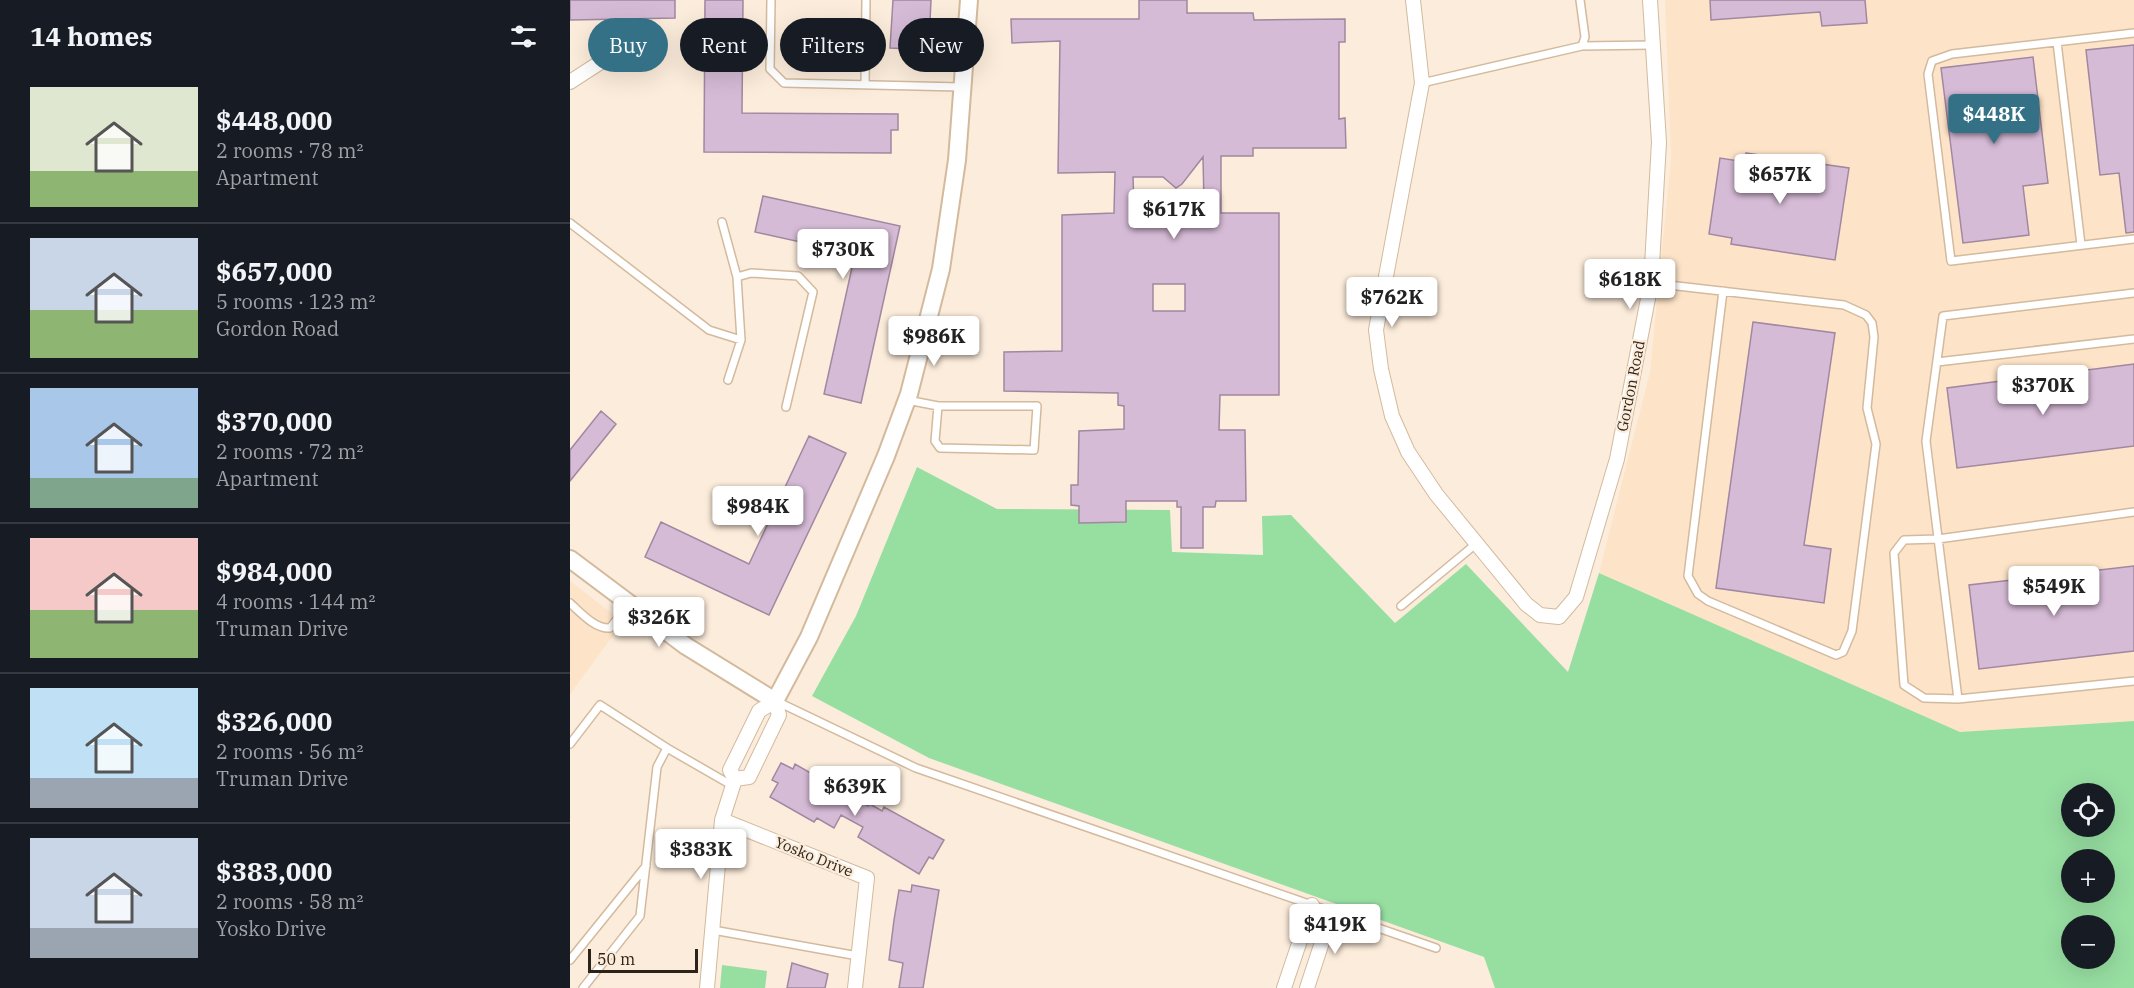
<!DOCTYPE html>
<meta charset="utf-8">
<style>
:root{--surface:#171b24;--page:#242831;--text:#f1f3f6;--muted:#9ea1a6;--line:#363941;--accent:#347187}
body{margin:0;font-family:"IBM Plex Serif",serif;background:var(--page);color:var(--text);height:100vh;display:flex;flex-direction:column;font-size:22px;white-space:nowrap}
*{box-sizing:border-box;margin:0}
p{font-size:20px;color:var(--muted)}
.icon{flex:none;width:33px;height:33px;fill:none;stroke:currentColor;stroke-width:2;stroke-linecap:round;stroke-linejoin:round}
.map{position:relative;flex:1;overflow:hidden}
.side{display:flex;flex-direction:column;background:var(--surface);width:570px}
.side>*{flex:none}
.guide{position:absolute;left:18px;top:18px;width:570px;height:54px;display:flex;gap:12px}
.controls{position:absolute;left:1491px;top:783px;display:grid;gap:12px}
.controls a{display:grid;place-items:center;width:54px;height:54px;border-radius:50%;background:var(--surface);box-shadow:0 6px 24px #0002;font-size:30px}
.scale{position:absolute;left:18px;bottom:15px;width:110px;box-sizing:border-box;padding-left:6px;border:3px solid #2d2419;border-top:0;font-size:16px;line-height:21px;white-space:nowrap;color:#2d2419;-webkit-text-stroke:4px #fcecdb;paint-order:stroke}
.price{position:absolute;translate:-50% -51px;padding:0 14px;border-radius:6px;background:#fff;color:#222;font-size:20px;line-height:39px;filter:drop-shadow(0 2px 3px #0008)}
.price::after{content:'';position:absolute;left:50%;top:36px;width:18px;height:14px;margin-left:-9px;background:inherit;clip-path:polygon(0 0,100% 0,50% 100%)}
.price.on{background:var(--accent);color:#fff}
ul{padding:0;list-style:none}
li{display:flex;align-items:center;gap:18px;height:150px;padding:0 30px}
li+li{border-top:2px solid var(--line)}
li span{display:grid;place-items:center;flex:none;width:168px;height:120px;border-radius:0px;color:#555}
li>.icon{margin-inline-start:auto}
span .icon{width:72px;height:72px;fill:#fffc;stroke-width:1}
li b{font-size:26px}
h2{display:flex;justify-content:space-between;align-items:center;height:72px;padding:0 30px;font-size:26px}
.pill{padding:0 21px;border-radius:27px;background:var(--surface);box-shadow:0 6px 24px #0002;font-size:21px;line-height:54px}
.pill.on{background:var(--accent);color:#fff}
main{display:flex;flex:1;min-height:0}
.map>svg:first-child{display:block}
.built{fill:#fde4c8}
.green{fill:#97dea1;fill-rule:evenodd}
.building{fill:#d6bbd6;stroke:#a187a0;stroke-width:1.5;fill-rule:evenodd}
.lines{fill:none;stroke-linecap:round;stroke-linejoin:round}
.service-casing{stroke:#d3ba9d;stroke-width:10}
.minor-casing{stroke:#d3ba9d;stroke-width:16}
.tertiary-casing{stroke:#d3ba9d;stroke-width:20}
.service{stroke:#fff;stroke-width:7}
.minor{stroke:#fff;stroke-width:14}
.tertiary{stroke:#fff;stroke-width:16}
.labels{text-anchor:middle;stroke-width:4.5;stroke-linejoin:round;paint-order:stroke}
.street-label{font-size:15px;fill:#2d2419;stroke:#fcecdb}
</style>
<main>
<section class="side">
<h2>14 homes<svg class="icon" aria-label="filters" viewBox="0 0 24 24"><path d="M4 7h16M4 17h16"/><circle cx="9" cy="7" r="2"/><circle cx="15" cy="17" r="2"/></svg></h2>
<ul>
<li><span style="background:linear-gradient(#dfe7d0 70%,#8fb573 0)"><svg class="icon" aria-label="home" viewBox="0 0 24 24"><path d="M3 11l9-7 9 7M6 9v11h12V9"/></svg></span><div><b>$448,000</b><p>2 rooms · 78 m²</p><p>Apartment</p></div></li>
<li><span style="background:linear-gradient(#c9d6e8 60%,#8fb573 0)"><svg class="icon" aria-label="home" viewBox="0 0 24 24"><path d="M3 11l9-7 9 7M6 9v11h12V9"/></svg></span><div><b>$657,000</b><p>5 rooms · 123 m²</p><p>Gordon Road</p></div></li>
<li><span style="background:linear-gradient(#a9c7e8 75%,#7fa58c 0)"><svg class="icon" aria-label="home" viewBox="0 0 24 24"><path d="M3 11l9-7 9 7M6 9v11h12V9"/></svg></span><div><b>$370,000</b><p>2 rooms · 72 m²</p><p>Apartment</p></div></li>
<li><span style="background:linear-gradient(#f6c9c9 60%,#8fb573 0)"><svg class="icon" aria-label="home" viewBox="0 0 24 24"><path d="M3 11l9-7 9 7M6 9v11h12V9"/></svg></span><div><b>$984,000</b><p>4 rooms · 144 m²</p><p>Truman Drive</p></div></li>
<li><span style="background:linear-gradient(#bfe0f5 75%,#9aa5b1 0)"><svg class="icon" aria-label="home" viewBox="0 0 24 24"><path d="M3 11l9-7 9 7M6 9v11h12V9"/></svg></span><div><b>$326,000</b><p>2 rooms · 56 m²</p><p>Truman Drive</p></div></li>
<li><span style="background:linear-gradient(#c9d6e8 75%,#9aa5b1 0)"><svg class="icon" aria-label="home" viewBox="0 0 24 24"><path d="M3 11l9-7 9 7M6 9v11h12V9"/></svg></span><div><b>$383,000</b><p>2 rooms · 58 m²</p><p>Yosko Drive</p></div></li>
</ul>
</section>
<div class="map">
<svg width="1564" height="988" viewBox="0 0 1564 988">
<rect width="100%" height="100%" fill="#fcecdb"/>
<!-- built -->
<path class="built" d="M1095,0h469v721l-174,11 -361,-159 51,-201 21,-213z
M0,581l53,41 -53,72z"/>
<!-- green -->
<path class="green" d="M347,467l80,42 173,1 2,42 91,3 -1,-39 29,-1 104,108 71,-59 102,108 31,-99 361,159 174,-11v267h-639l-11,-31 -555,-199 -117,-62 44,-80zM1502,794h32v32h-32zM1502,860h32v32h-32zM1502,926h32v32h-32z
M152,965l45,6 -2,17h-45z"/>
<!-- building -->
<path class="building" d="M0,0h105v18l-105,2z
M135,0h38l-1,113 156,1v16h-7v23l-187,-1z
M323,0h38l-2,42 -17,-1 -1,8 -21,-1z
M569,0h48v13h66l1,7 91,-1v23h-6v77l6,-1 1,30h-93v8h-32v57h58v182h-59l-1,35h26l1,71h-30l-1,6h-12v41h-22v-41h-4v-6h-51v21l-47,1v-17l-8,-1v-20h7l1,-54 45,-2v-23l-6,-1v-12l-114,-2v-39l58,-1v-136l52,-2 1,-41 -57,1 2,-132 -48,2 -1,-24h128zM633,157l1,47 -70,1 -1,-28h30l13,11 6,-4zM583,284h32v27h-32z
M1140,0h155l2,23 -45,3 -2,-14 -109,8z
M1564,45v187l-8,1 -7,-60 -19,2 -14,-125z
M1463,57l15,126 -25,3 6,49 -66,8 -22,-175z
M1176,153l103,15 -14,92 -104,-16 1,-6 -23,-4 11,-76 25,4z
M193,196l137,30 -39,177 -37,-9 31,-140 -100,-22z
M1183,322l82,11 -31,212 27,4 -7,54 -108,-15z
M1564,364v82l-177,22 -10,-80z
M31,411l15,13 -46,57v-31z
M239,436l37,17 -77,162 -124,-58 16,-35 88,42z
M1564,566v85l-155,18 -10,-84z
M211,763l12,6 2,-5 73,42 2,-2 12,7 2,-4 60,33 -11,19 -4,-2 -10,17 -61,-37 5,-10 -22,-12 -7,13 -17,-10 -3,4 -44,-25 8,-14 -6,-3z
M342,885l27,5 -16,98h-24l4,-25 -14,-3 5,-40 5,-30 12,2z
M222,963l36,11 -3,14h-38z"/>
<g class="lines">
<!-- service casing -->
<g class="service-casing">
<path id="service" d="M201,0l-1,69 14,14 177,4
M1564,33l-182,21 -20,7 -4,13 23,187 183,-22
M1487,42l24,203
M1012,46l71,-1
M852,83l160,-37 3,-9 -5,-37
M295,85l1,-85
M152,222l15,55
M0,223l139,107 32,10
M1081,283l193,22 22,10 6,8 2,14 -7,71 9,36 -24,187 -9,21 -7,3 -128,-54 -10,-7 -10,-18 35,-285
M1564,293l-191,23 -17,125 32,258 176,-18
M1367,362l197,-23
M158,380l13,-40 -4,-63 14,-4 47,3 15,16 -27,115
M337,400l31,6h99l-3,44 -94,-2 -5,-7 3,-35
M0,603c11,10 25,26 40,25l19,-24
M831,606l76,-63
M1388,699l-34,-1 -20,-13 -10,-132 10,-13 34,-1 196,-27
M206,701l140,67 520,180
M0,744l30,-39 67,43
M143,930l145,26
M0,960l76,-94
M13,988l57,-72 17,-149 10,-19 66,38"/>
</g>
<!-- minor casing -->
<g class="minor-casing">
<path id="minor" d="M843,0l9,83 -46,247 5,39 11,47 16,36 28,42 90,110 14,11 19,2 17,-20 41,-138 34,-176 8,-141 -9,-142
M0,82l37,-24 52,-8
M152,820l145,58 -12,110
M137,988l15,-168 13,-41 -5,-9 29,-59 16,-10 4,14 -30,62 -14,2
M714,988l28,-83
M737,988l25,-76"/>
</g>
<!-- tertiary casing -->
<g class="tertiary-casing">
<path id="tertiary" d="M0,559l116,87 89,55 34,-64 77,-181 23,-62 32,-125 16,-109 12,-160"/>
</g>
<!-- service -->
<use href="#service" class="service"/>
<!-- minor -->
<use href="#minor" class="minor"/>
<!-- tertiary -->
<use href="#tertiary" class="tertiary"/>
</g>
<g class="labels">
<!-- street labels -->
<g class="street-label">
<text transform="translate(1061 386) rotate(-79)" y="5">Gordon Road</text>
<text transform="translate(244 857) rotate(22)" y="5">Yosko Drive</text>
</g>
</g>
</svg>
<div class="controls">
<a><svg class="icon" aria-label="locate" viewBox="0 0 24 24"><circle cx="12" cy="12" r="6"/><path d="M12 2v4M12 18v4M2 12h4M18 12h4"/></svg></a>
<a>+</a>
<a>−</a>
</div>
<div class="scale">50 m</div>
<b class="price on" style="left:1424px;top:145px">$448K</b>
<b class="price" style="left:1210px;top:205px">$657K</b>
<b class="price" style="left:604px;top:240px">$617K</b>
<b class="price" style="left:273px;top:280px">$730K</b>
<b class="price" style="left:1060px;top:310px">$618K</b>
<b class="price" style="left:822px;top:328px">$762K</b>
<b class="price" style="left:364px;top:367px">$986K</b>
<b class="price" style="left:1473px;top:416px">$370K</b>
<b class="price" style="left:188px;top:537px">$984K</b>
<b class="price" style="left:1484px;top:617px">$549K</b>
<b class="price" style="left:89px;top:648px">$326K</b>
<b class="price" style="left:285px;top:817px">$639K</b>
<b class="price" style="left:131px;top:880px">$383K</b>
<b class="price" style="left:765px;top:955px">$419K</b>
<div class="guide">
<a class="pill on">Buy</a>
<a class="pill">Rent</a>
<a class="pill">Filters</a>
<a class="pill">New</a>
</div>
</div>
</main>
